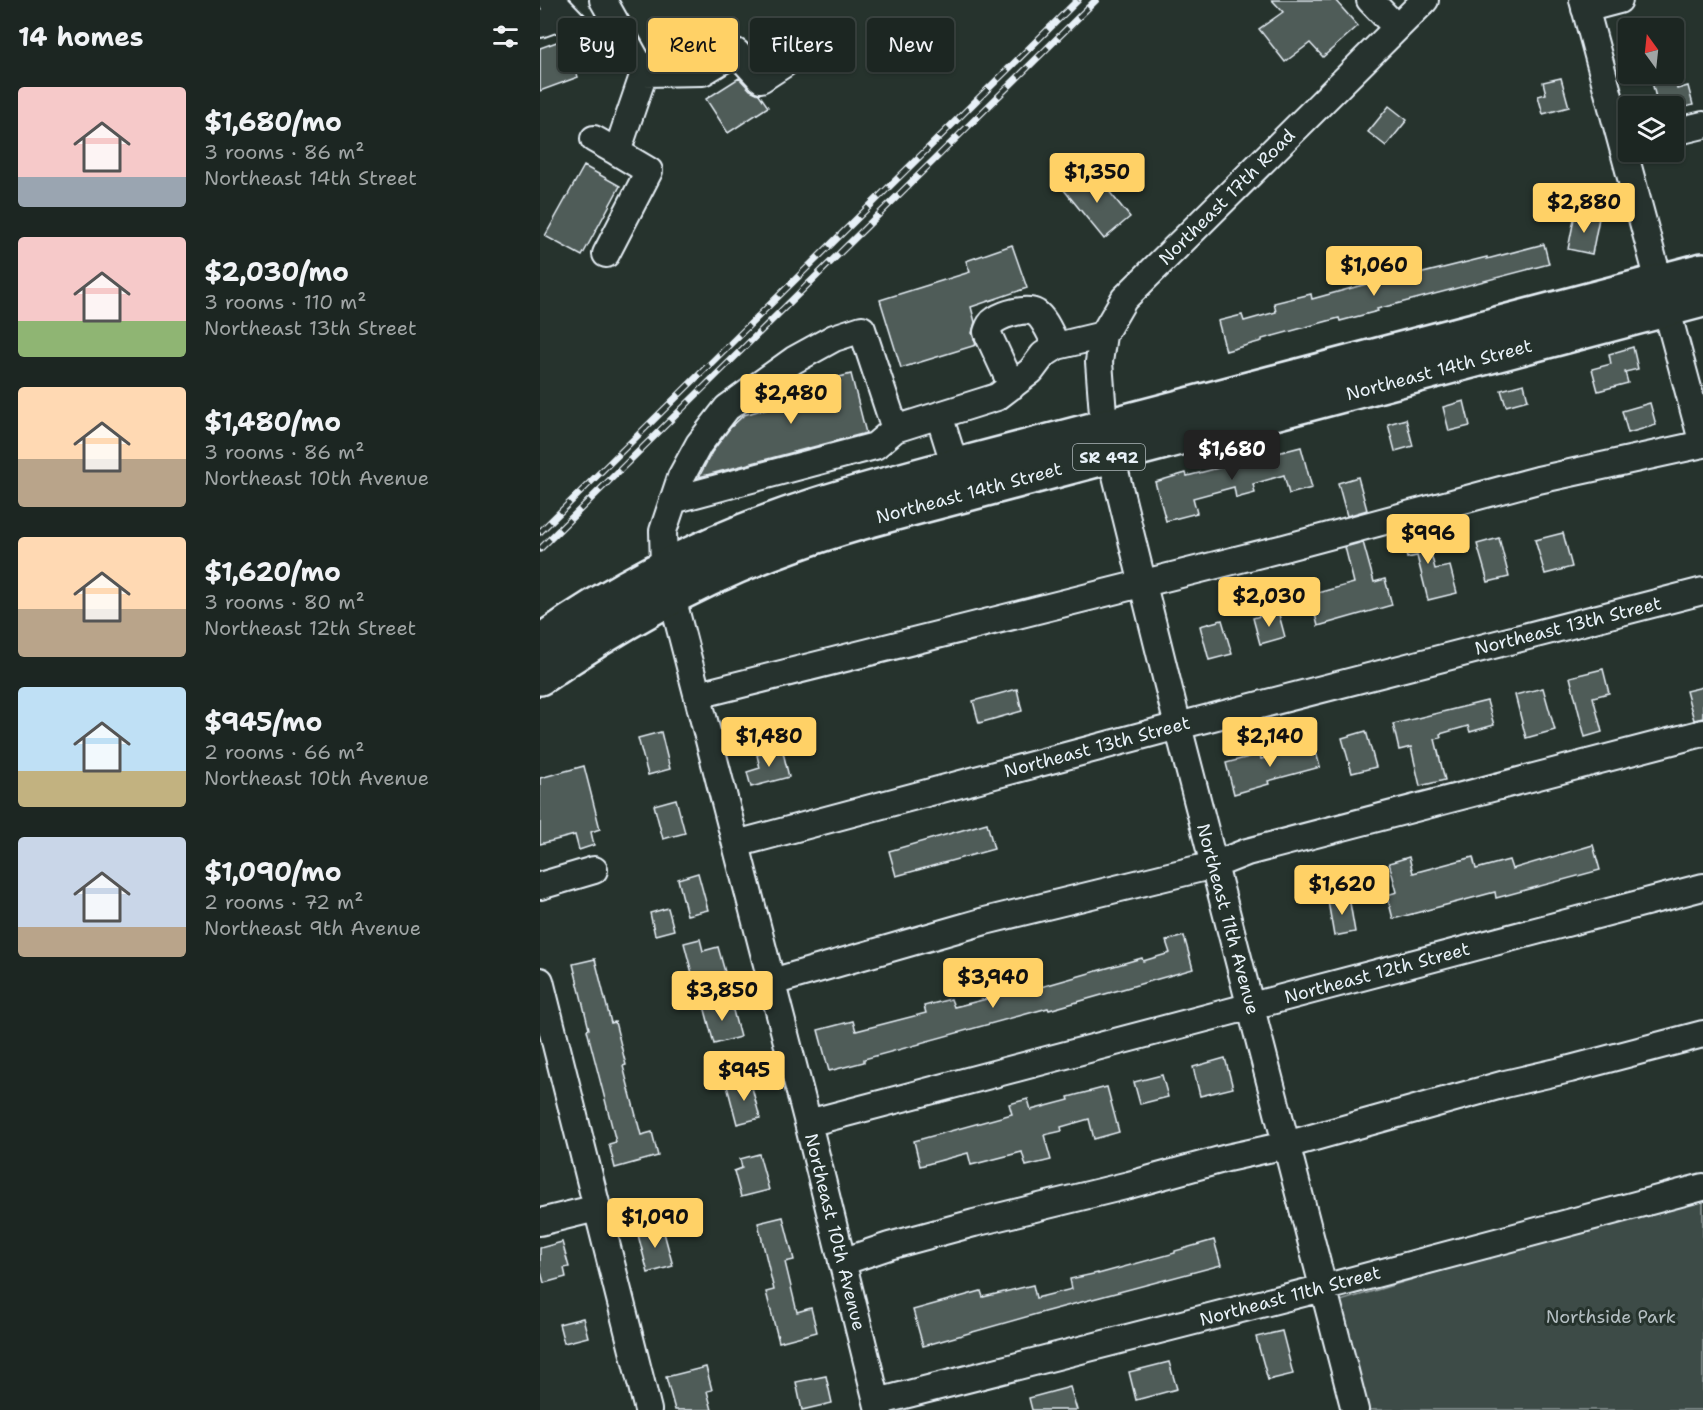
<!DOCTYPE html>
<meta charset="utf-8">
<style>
:root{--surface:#1c2622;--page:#252e2a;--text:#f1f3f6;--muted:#a0a5a5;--line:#3a4340;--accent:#ffd166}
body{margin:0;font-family:"Shantell Sans",sans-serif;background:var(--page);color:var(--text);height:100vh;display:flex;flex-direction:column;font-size:22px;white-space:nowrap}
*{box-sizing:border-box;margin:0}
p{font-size:20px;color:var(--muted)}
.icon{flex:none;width:33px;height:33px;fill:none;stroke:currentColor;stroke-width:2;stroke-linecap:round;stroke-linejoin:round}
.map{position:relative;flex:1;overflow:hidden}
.panel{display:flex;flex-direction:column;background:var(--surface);width:540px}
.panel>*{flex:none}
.guide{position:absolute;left:18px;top:18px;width:570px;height:54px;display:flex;gap:12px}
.needle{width:39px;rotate:345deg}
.buttons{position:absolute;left:1078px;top:18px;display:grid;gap:12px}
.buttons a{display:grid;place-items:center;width:66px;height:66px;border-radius:6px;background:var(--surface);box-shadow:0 2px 4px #0004,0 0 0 2px var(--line);font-size:30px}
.price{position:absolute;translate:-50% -51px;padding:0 14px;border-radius:6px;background:var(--accent);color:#111;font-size:20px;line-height:39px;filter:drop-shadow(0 2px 3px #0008)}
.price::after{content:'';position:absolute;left:50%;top:36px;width:18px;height:14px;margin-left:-9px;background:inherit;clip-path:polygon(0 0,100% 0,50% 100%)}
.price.active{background:#222;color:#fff}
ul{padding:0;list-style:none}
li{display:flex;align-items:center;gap:18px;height:150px;padding:0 18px}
li span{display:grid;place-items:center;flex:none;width:168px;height:120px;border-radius:6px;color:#555}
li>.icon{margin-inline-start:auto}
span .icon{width:72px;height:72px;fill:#fffc;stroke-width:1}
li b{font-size:26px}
h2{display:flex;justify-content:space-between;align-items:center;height:72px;padding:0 18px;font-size:26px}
.chip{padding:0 21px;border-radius:6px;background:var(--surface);box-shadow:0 2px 4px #0004,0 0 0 2px var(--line);font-size:21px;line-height:54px}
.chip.active{background:var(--accent);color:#111}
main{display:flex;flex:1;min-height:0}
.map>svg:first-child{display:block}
.green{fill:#3e4b47;stroke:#939ea0;stroke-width:1.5}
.building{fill:#505c59;stroke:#e8f1f8;stroke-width:1.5}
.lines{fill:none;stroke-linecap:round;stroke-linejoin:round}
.minor-casing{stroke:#e8f1f8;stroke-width:30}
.major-casing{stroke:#e8f1f8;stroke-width:38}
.minor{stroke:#26332d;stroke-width:26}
.major{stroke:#26332d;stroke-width:33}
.rail-casing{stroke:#e8f1f8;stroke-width:7}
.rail{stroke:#26332d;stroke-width:4.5;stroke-dasharray:14;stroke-linecap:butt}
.labels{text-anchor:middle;stroke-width:6;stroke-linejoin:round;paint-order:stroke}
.shield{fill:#26332d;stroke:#aeb8bb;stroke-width:1.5}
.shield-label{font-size:16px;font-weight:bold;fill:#e8f1f8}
.street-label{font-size:18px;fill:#e8f1f8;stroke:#26332d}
.park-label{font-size:18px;fill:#b5bfc3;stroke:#26332d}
</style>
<main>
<section class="panel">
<h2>14 homes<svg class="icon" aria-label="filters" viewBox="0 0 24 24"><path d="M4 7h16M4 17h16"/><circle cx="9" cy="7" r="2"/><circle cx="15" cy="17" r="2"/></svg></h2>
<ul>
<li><span style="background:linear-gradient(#f6c9c9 75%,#9aa5b1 0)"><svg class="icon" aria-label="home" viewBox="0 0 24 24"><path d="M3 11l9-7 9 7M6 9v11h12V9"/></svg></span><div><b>$1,680/mo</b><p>3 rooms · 86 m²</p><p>Northeast 14th Street</p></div></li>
<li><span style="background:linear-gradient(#f6c9c9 70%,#8fb573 0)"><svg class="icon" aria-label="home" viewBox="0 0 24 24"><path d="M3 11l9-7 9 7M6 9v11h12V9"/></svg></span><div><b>$2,030/mo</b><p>3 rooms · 110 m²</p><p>Northeast 13th Street</p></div></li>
<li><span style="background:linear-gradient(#ffd9b3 60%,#b9a48a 0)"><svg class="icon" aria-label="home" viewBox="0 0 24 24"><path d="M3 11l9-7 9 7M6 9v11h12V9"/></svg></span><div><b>$1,480/mo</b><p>3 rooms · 86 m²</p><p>Northeast 10th Avenue</p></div></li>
<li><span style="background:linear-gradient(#ffd9b3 60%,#b9a48a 0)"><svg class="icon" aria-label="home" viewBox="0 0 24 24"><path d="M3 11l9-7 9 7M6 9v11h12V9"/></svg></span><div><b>$1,620/mo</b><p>3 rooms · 80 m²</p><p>Northeast 12th Street</p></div></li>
<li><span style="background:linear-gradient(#bfe0f5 70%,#c2b280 0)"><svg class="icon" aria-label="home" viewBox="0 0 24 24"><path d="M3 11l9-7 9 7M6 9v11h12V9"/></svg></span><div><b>$945/mo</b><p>2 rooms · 66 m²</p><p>Northeast 10th Avenue</p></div></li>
<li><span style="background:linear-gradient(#c9d6e8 75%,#b9a48a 0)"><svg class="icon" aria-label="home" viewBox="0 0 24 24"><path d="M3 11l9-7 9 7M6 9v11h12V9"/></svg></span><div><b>$1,090/mo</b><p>2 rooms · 72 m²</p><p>Northeast 9th Avenue</p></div></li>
</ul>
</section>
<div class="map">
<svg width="1163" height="1410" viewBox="0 0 1163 1410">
<rect width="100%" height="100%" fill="#26332d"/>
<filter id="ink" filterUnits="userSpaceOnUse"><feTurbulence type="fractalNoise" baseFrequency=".0167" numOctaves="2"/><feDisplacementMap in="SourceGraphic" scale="12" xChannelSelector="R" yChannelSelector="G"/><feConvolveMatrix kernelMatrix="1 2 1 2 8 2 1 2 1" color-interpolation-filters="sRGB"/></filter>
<g filter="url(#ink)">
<!-- green -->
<path class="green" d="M1163,1192v218h-348l-28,-105z"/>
<!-- building -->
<path class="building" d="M732,0h63l23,26 -35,31 -13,-14 -25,19 -26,-33 24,-17z
M25,39l13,38 -38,14v-43z
M1134,76l3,13 11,-3 5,19 -19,5v-4h-16l-6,-24z
M199,78l11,12 9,4 9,13 -40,26 -22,-34z
M1021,78l8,29 -26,7 -5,-18 8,-2 -3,-12z
M849,106l18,14 -21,26 -18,-14z
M44,166l36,20 -38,70 -37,-20z
M550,168l40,49 -26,22 -40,-49z
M1035,214l24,4 -7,36 -24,-5z
M1004,244l5,20 -172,45 1,2 -38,10 -1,-3 -77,21v2l-36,10 -8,-30 24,-6 2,6 32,-9 -2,-9 37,-9 1,5 58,-16 1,3 116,-29v2z
M472,245l15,43 -56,19 4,15 -3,11 4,12 -75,23 -21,-68 90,-28 -4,-11z
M1093,347l5,22 -13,3 3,11 -30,8 -6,-22 19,-5 -2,-10z
M311,374l15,59 -167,44 13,-25 18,-24 14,-13 28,-8 -1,-12z
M984,384l4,16 -22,6 -5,-16z
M924,401l6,25 -21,5 -6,-24z
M1110,403l6,22 -28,8 -6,-22z
M866,419l7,27 -18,5 -7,-27z
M761,447l11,41 -23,6 -5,-19 -31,9 2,9 -19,5 -2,-11 -41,11 4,15 -31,8 -11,-39 31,-9 1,3z
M818,477l9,33 -20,6 -9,-33z
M884,526l11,43 15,-3 7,27 -29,7 -11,-44 -10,2 -6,-26z
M1023,533l9,34 -27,7 -10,-34z
M959,538l10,39 -21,5 -11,-38z
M823,542l11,40 11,-3 7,26 -74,21 -8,-31 44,-12 -9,-36z
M738,611l7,26 -25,7 -7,-26z
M682,620l10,34 -23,6 -9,-34z
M1063,669l6,24 -16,4 9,35 -17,5 -15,-60z
M1163,687v31l-9,2 -8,-29z
M1003,688l12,42 -29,8 -11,-43z
M477,689l5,22 -43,12 -6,-22z
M947,701l7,24 -24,7 -2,-6 -28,8 1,4 -6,1 10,41 -25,6 -9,-39 -12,3 -6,-26z
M826,731l10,36 -24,6 -10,-35z
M121,732l9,37 -22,6 -10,-37z
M774,745l6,22 -52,14 1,3 -35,10 -8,-31 34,-9 1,5z
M242,748l7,29 -38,10 -4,-15 13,-4 -3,-13z
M44,766l16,63 -9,3 3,13 -15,5 -4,-15 -35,9v-66z
M136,799l9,34 -22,6 -9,-34z
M447,823l7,26 -98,27 -7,-25z
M1053,845l7,25 -104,28 -1,-6 -102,27 -6,-24 10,-3 -8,-29 20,-6 4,16 60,-16 3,12 33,-9 3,9z
M158,873l10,37 -21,5 -9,-36z
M809,897l6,35 -21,4 -6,-35z
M128,908l6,22 -19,5 -5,-22z
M644,936l9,33 -144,41 -1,-2 -128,35v1l-56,15v3l-35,9 -11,-41 35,-9 3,10 70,-18 -2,-7 27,-7 3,8 73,-18v2l115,-33 1,3 27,-8 -4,-12z
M160,939l3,12 15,-4 7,25 -31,9 -10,-38z
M55,959l16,64 4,-1 11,43 -3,1 18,69 11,-3 6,24 -43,12 -6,-24 7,-2 -29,-112 2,-1 -16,-65z
M190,999l10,38 -26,7 -10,-38z
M685,1058l8,30 -33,8 -7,-29z
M622,1075l6,22 -28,7 -6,-22z
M210,1080l10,38 -23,6 -10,-38z
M567,1087l12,45 -25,7 -5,-20 -28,8 1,4 -18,4 7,25 -25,6 -4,-14 -51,13 -3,-12 -48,13 -6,-25 98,-27 -3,-10 19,-5 3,11 38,-10 -1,-3z
M219,1154l10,36 -28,7 -7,-26 8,-3 -2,-9z
M243,1217l11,43 -9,2 12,50 14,-4 6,24 -38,10 -13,-50 8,-2 -16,-67z
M122,1225l11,41 -25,7 -11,-42z
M674,1240l7,25 -181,48 -117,33 -10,-36 68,-19 2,6 50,-12 3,13 36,-9 -2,-10 28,-6v1l77,-21v-2z
M22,1242l7,25 -5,1 2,9 -22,6 -4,-15v-20z
M43,1318l5,19 -24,6 -5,-19z
M742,1331l11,43 -25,6 -12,-43z
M629,1362l8,27 -41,11 -7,-28z
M166,1367l6,23 -5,1 5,19h-37l-9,-33z
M286,1376l6,27 -30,7 -6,-28z
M530,1387l7,23h-45l-3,-12z"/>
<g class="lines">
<!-- minor casing -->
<g class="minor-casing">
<path id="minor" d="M11,0l27,28 13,25 33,-16
M63,0l41,73 -27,79 32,19 -43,83
M830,0l27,28
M1043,0l120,444
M1045,9l34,-9
M0,24l25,-9
M104,73l59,-1 33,-20 25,27 23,-15
M1134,132l29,-7
M54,139l23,13
M472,386l-25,-54c2,-5 3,-9 8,-12 9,-6 31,-13 41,-7 9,6 15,23 21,33
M399,415l16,51
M133,500l202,-54 20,-17
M158,695l586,-147 254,-68 165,-36
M196,844l442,-118 525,-135
M0,886l54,-16
M0,981l108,429
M232,982l213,-61 229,-56 33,-13 456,-119
M268,1123l895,-236
M0,1222l57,-14
M302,1262l47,-16 85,-23 155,-38 98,-27 59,-13 219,-61 65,-15 133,-35
M337,1402l446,-114 380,-101
M339,1410l-71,-287 -144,-557 -1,-35 18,-54 18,-33 28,-36 67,-48 40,-22 28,-9 33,100 102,-32 34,-26 12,-16 14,-9 46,-11
M815,1410l-177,-684 -74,-299 -5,-65 4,-27 21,-36 301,-299"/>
</g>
<!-- major casing -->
<g class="major-casing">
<path id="major" d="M0,642c84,-60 178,-106 276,-137 41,-13 82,-24 123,-35l764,-200
M0,678c78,-54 159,-100 249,-132 48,-18 98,-31 148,-44l766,-202"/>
</g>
<!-- minor -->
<use href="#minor" class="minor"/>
<!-- major -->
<use href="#major" class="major"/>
<!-- rail casing -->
<g class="rail-casing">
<path id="rail" d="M0,532l538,-532
M0,549l556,-549"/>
</g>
<!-- rail -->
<use href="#rail" class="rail"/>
</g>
</g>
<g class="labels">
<!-- shield labels -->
<rect class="shield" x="533" y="444" width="72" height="26" rx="4.5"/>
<g class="shield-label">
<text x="569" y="463">SR 492</text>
</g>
<!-- street labels -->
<g class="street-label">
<text transform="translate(687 197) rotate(-45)" y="6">Northeast 17th Road</text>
<text transform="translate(899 370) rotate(-15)" y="6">Northeast 14th Street</text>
<text transform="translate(429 493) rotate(-15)" y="6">Northeast 14th Street</text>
<text transform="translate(1028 626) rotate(-14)" y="6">Northeast 13th Street</text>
<text transform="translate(557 747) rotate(-15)" y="6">Northeast 13th Street</text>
<text transform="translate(688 919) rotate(75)" y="6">Northeast 11th Avenue</text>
<text transform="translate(837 973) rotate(-15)" y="6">Northeast 12th Street</text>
<text transform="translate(295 1232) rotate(76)" y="6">Northeast 10th Avenue</text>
<text transform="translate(750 1296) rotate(-15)" y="6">Northeast 11th Street</text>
</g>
<!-- park labels -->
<g class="park-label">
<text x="1071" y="1323">Northside Park</text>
</g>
</g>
</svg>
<div class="buttons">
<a><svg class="needle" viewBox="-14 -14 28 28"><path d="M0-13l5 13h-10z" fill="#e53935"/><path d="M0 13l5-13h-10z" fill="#a0a5a5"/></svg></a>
<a><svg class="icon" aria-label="layers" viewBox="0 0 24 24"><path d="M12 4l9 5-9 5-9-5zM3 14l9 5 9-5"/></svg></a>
</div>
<b class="price" style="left:557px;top:204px">$1,350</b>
<b class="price" style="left:1044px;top:234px">$2,880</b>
<b class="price" style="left:834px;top:297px">$1,060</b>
<b class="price" style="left:251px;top:425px">$2,480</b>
<b class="price active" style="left:692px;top:481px">$1,680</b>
<b class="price" style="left:888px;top:565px">$996</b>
<b class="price" style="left:729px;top:628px">$2,030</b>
<b class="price" style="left:229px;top:768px">$1,480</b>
<b class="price" style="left:730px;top:768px">$2,140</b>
<b class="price" style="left:802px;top:916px">$1,620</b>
<b class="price" style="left:453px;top:1009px">$3,940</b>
<b class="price" style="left:182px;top:1022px">$3,850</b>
<b class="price" style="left:204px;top:1102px">$945</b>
<b class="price" style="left:115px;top:1249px">$1,090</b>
<div class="guide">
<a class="chip">Buy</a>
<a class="chip active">Rent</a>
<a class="chip">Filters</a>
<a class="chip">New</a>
</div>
</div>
</main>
